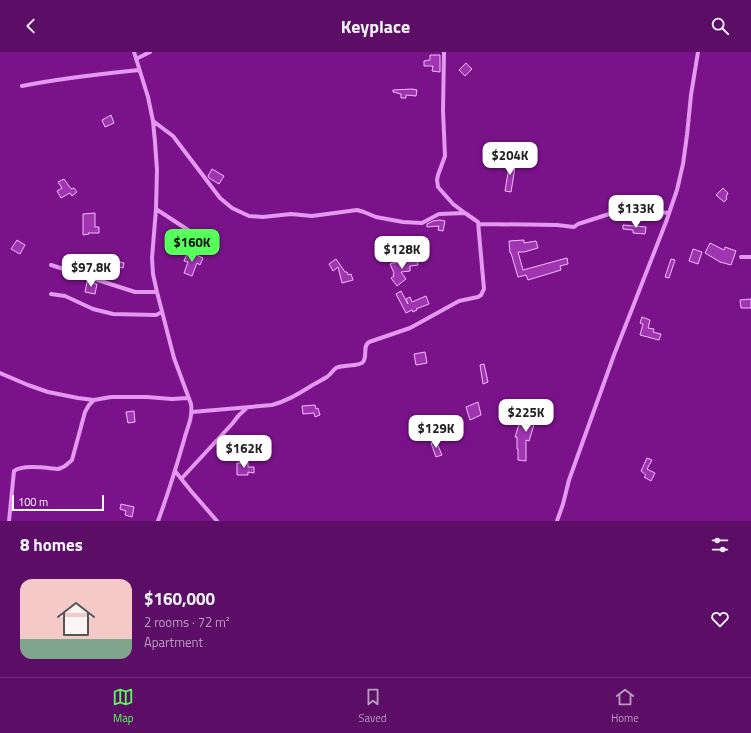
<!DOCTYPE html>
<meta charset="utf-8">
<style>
:root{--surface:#5c0e67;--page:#651c70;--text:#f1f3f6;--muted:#b89cc0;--line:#712e7b;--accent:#57ff5b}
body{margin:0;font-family:"Titillium Web",sans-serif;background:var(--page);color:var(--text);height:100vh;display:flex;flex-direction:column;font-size:15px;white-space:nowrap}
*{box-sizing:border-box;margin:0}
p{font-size:13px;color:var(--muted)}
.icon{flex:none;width:22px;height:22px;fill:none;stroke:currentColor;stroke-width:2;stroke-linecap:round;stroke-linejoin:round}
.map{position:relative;height:469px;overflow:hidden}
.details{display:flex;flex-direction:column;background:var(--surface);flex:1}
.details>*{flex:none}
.scale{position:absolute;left:12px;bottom:10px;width:92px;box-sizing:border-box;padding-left:4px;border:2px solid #fff;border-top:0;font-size:11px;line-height:14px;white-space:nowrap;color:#fff;-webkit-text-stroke:3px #7a1289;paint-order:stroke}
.price{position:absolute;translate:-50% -34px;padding:0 9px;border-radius:8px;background:#fff;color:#222;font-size:13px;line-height:26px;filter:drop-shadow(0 1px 2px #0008)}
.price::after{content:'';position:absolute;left:50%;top:24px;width:12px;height:9px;margin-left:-6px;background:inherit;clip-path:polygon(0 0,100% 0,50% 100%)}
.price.selected{background:var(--accent);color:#111}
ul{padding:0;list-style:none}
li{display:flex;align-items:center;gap:12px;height:100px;padding:0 20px}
li span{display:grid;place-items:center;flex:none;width:112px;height:80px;border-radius:12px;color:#555}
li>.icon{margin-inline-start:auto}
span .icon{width:48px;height:48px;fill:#fffc;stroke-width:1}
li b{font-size:17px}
h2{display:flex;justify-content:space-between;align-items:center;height:48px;padding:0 20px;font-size:17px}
header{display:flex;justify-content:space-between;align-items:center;height:52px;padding:0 20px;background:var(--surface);font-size:18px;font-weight:700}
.dock{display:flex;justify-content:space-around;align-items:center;height:56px;border-top:1px solid var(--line);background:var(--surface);font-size:11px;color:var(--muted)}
.dock a{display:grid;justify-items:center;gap:2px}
.dock .selected{color:var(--accent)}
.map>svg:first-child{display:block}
.building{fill:#a035b2;stroke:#f3befc}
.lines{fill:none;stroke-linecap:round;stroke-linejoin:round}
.minor{stroke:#e498f1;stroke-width:4}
</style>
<header><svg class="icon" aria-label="back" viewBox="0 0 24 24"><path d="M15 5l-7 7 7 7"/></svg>Keyplace<svg class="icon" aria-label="search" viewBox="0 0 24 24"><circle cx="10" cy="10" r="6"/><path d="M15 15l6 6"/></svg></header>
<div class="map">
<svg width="751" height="469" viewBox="0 0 751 469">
<rect width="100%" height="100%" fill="#7a1289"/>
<!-- building -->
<path class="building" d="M430,3h10v17l-8,-1 1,-5h-9v-5l6,-1z
M466,11l6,6 -7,7 -6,-6z
M412,37l5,1 -1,6 -10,-1v3h-5v-4l-8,-2v-2z
M111,63l3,8 -9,4 -3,-7z
M509,110h7v5h-1l-4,25 -6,-1 3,-18z
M212,117l12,7 -5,8 -10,-6 -1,-2z
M64,127l7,10 3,-1 3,4 -5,4 -2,-3 -9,5 -4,-7 5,-3 -4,-6z
M723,136l5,5 -2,4 1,2 -3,3 -8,-7z
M95,161v14h4v6h-11l1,1 -6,1v-21z
M440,168l5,1 -2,10 -5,-1 1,-4 -12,1v-3l6,-3z
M623,173l23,2 -1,7 -12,-1v-3l-10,-1z
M17,188l8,5 -5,9 -9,-5z
M524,188v3l12,-2 2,7 -14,4h-6l5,18 44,-12 1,6 -8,2 1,4 -33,10 -2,-5 -8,2 -7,-24h-1l-1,-12z
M710,191l14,7 1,-3 11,4 -5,14 -11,-3 -15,-9z
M693,197l9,3 -4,12 -9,-3z
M188,199l15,7 -3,7 -3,-2 -5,13 -8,-3 4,-11 -4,-1z
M336,207l9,13h2l1,3 3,-1 2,6 -11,3 -4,-16 -5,4 -4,-7z
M417,207l1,6 -8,1v5l-9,1 5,7 -9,7 -6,-8 3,-2 -1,-2 1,-1 -4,-9 3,-1z
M671,207l4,1 -6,18 -4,-1z
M117,209l7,2 -1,5 -19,-4v-2h13z
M87,230l10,2 -2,10 -10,-2z
M401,239l7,13 -2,-5 4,-2 2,5 14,-6 3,8 -13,5 1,1 -4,2 -1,-2 -6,3 -10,-19z
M751,247v9h-10l-1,-8z
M642,265l8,3 -2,8 6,1 -1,3 8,2 -2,6 -19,-5 3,-11 -3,-1z
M425,300l2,11 -11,2 -2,-11z
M484,312l4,18 -5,2 -3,-19z
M478,350l3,13 -11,5 -4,-13z
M315,353l1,4 2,-1 2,7 -5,2 -1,-4 -11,1 -1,-8z
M547,358l1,3 -12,5 -7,23 -3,-1v21l-8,-1v-11h-1v-12h-2l5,-16h2l2,-8 4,2z
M134,359l1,11 -7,1 -2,-11z
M436,389l6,14 -6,2 -5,-14z
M647,406l5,2 -5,9 8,4 -4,8 -7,-4 2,-2 -5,-4z
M237,411h11v4h6v6l-6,-1v3h-11z
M121,452l13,3 -2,10 -7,-2 1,-4 -6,-2z"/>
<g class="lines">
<!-- minor -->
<path class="minor" d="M134,0l14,45 5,24 2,21 2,28 -1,39 -4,49 1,16 4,18 17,66 17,46c2,14 -4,24 -7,36 -8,28 -16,54 -26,81
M136,7l14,-7
M22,34c39,-8 78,-12 117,-16
M153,69l20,15 47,62 12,10 17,8 14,1 28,-3 21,2 45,-6 7,2 12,5 27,5 19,1 17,-9 26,-1
M156,157l58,38
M479,172l78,1 17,2 4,-3 47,-15 44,4
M741,205h10
M51,213l84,27h22
M51,242l14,2 28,13 20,5 43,1 6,-3
M0,321l28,12 20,7 30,6 16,2 17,-3h36l25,2 16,-1
M192,360l80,-7c15,-4 26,-11 39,-19 5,-3 11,-6 16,-9 4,-3 6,-7 9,-9 7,-4 23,-1 27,-6 5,-7 -1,-15 6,-20l41,-14 49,-27 19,-4 3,-2 3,-6 -6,-67 -13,-9 -12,-9 -15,-17 -1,-7 1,-5 7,-19 -2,-45 1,-59
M175,419l16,20 26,30
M182,426l50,-54 7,-9 9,-8
M9,469l5,-50c9,-7 33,-3 44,-2l3,-1 4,-2 7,-6 13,-48 4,-7 5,-5
M557,469l6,-17 6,-24 45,-125 52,-133 11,-32 6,-26 4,-29 4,-40 7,-43"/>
</g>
</svg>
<div class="scale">100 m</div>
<b class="price" style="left:510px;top:124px">$204K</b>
<b class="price" style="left:636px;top:177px">$133K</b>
<b class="price selected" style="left:192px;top:211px">$160K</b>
<b class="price" style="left:402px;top:218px">$128K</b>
<b class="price" style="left:91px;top:236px">$97.8K</b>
<b class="price" style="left:526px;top:381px">$225K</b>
<b class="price" style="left:436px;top:397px">$129K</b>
<b class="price" style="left:244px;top:417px">$162K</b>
</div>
<section class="details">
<h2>8 homes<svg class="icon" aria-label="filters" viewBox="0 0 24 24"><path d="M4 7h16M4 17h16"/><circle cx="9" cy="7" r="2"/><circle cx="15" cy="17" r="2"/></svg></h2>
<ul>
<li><span style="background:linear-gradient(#f6c9c9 75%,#7fa58c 0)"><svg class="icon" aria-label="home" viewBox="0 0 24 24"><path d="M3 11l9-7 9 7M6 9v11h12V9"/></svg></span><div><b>$160,000</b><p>2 rooms · 72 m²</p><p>Apartment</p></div><svg class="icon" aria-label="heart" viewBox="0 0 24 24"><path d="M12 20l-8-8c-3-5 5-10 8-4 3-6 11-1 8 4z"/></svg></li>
</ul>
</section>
<nav class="dock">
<a class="selected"><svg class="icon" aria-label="map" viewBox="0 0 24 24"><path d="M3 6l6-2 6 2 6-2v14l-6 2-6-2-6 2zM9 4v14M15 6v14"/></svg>Map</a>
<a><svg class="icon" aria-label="saved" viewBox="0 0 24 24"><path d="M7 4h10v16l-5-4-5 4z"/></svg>Saved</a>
<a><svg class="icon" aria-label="home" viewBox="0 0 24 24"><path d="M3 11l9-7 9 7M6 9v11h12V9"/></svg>Home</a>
</nav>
